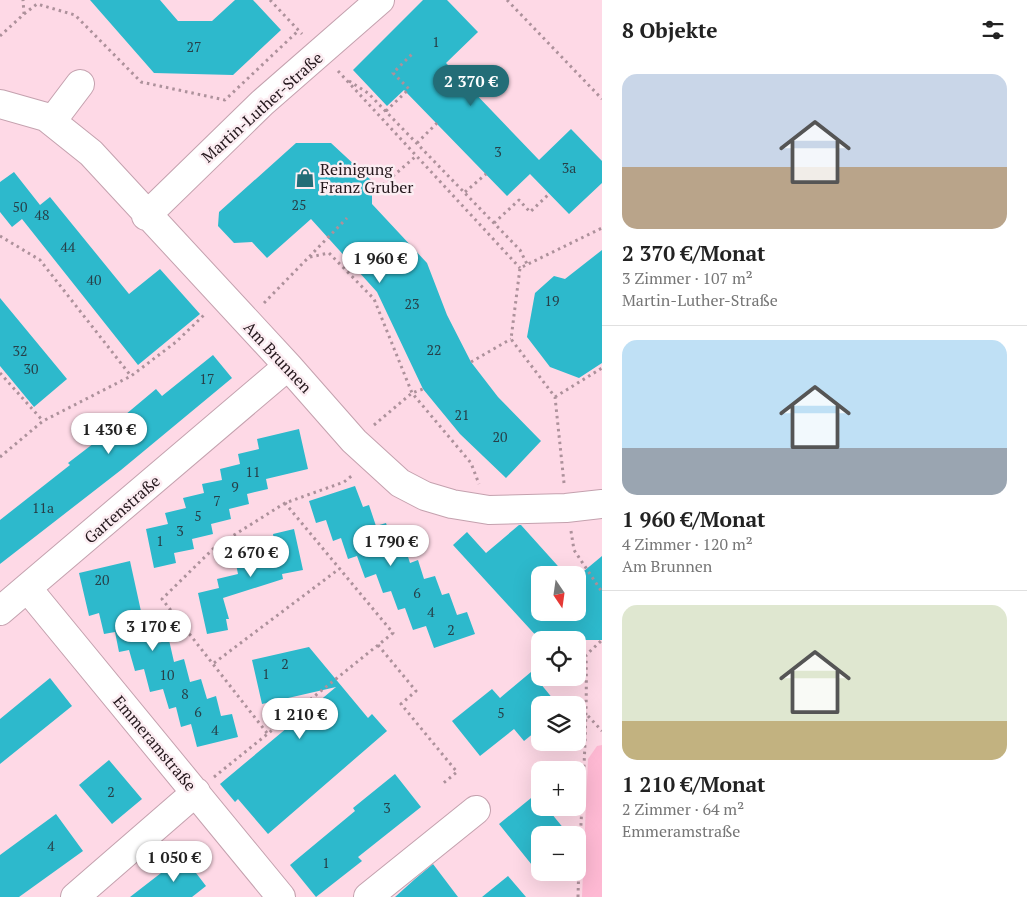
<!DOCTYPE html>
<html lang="de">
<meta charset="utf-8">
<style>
:root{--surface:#fff;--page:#f2f2f2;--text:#222;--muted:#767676;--line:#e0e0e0;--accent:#236d77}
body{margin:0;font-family:"PT Serif",serif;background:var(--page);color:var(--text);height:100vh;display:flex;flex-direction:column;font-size:19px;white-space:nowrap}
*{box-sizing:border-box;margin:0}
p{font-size:16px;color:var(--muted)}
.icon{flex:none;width:28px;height:28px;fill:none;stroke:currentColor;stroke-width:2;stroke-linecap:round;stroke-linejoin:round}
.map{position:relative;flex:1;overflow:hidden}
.panel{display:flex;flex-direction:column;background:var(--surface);width:425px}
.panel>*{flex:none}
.needle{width:32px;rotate:167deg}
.controls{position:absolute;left:531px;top:566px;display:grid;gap:10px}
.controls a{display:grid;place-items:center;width:55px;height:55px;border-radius:10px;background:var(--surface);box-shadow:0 5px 20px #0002;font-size:25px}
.price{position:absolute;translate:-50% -42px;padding:0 11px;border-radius:18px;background:#fff;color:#222;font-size:16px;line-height:32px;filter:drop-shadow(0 1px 2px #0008)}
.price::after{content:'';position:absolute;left:50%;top:30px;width:15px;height:11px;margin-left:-8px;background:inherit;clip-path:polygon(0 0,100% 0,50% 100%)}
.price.selected{background:var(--accent);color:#fff}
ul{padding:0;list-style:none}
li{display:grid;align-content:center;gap:10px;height:265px;padding:0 20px}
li+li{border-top:1px solid var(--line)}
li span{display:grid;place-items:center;height:155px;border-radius:15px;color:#555}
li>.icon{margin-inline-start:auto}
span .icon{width:90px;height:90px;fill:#fffc;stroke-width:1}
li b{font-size:21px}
h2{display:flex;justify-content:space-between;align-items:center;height:60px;padding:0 20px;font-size:21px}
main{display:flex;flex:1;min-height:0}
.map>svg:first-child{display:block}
.green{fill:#feb9d3}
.building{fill:#2db9cc}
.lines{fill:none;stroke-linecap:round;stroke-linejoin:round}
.minor-casing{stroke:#c4a1ae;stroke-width:30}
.path{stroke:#ad919b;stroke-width:3;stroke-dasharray:2.5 4;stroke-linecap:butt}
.minor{stroke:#fff;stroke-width:28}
.labels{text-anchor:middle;stroke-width:5;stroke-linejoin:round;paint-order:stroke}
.number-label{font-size:14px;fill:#274049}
.street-label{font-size:16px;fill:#25181d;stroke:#fcedf2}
.poi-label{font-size:16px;fill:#25181d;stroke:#fcedf2;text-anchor:start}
</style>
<main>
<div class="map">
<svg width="602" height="897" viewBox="0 0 602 897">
<rect width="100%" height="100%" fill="#fed9e6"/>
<!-- green -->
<path class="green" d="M602,745v152h-20l6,-138 9,-13z"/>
<!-- building -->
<path class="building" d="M90,0h70l18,21h34l23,-21h18l28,30 -48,45 -79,-2z
M423,0h24l31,32 -32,31 93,97 32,-31 31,32v22l-33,31 -39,-40 -23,22 -103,-106 -17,16 -34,-36z
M296,143h35l41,38v23l55,59 20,52 24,47 27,35 43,44 -35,37 -46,-44 -37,-45 -46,-97 -66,-73 -44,39 -15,-16 -18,1 -16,-17 1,-14z
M14,172l26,33 10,-8 79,97 31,-25 40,45 -62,51 -116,-146 -10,8 -12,-15v-30z
M602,250v113l-23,15 -29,-11 -23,-30 8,-44 19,-17 11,3z
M0,298l67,81 -33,28 -34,-41z
M213,355l19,23 -111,92 -121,94v-44l70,-55 -2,-2 47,-36 -2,-2 43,-36 6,7z
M299,429l9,40 -42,10 2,10 -21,5 2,10 -20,5 2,10 -20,5 2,10 -21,5 2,10 -20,4 2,10 -22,5 -8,-39 22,-5 -3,-11 21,-5 -3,-10 21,-5 -2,-9 20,-4 -2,-11 20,-5 -2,-10 21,-5 -2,-10z
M355,486l8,21 6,-2 7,21 10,-3 7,21 10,-3 7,22 8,-3 6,19 11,-3 7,19 7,-2 8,22 10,-3 8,22 -41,14 -8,-22 -13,4 -8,-22 -7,2 -7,-19 -8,2 -7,-19 -11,4 -8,-22 -9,3 -7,-21 -8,3 -7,-21 -10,3 -7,-22z
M519,525h2l45,50h-26v37h38v-36l24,-20v84h-62l-87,-95 14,-13 19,21z
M294,529l9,41 -21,4 1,5 -60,19 6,21h-3l2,11 -21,4 -9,-41 21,-5 -2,-9 21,-5 -2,-10 21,-5 -2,-9 20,-5 -2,-11z
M130,561l14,64 9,-2 5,20 11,-3 5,22 10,-3 6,23 11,-3 6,20 9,-3 5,20 11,-2 6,23 -41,10 -6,-23 -10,3 -5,-20 -7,2 -6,-20 -13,3 -6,-23 -9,2 -6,-21 -10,2 -4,-20 -11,2 -5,-21 -10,3 -10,-43z
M309,647l59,71 4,-4 15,17 -119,103 -30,-35 -3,3 -15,-18 116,-97 -74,17 -10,-44z
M531,672l27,33h-18v23l-16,13 -10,-12 -34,27 -28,-35 40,-32 8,9z
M50,678l22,28 -72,58v-45z
M109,760l33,39 -30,25 -33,-39z
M395,774l26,33 -63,50 4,4 -46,36 -26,-32 65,-54 -2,-3z
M536,794l4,5v9h7l22,27h-29v40l-41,-51z
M56,814l27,37 -64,46h-19v-42z
M183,856l23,30 -14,11h-62z
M433,864l25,33h-63l20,-18z
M508,876l18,21h-44z"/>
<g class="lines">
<!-- minor casing -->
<g class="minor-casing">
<path id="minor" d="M0,104l46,13 45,36 197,213 66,75 46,42 25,13 27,8 37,6 77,-2 36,-4
M52,121l28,-37
M146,216l116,-113 118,-103
M28,589l253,308
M0,611l288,-245
M75,897l121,-105
M368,897l108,-87"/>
</g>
<!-- path -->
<path class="path" d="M270,0l32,34
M507,0l95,99
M24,14l13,-10 38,11 66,67 84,18 74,-70
M0,36l24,-22 -1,-14
M338,71l182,197
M349,81l19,12 152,157 7,14
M386,111l23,-22 -16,-16 21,-21
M417,143l20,-20
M378,189l37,-32
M465,192l21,-18
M494,223l25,-23 11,12 19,-18
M0,236l40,24 91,116
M310,257l19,-4 45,46 38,94 59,70 8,21
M264,303l83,-85
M471,362l40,-23
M0,373l43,48
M555,397l47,-29
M374,425l38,-32 11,-4
M0,457l43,-36 88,-45 45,-34 29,-28
M564,483l-9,-86 -44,-58 9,-71 82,-40
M571,531l3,19 28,42
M378,645l38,46 -15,13 56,68 -16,13
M214,663l125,-94
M588,716l14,15
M267,733l-105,-134 53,-52 70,-44
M214,777l179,-144 -108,-130 59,-21 10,-8
M578,897c2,-81 10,-161 8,-242l16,-15"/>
<!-- minor -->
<use href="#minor" class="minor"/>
</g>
<!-- icons -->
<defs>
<g id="shop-bare" transform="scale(1.5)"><path d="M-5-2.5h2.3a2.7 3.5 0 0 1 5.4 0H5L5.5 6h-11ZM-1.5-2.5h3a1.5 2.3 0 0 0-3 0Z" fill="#236d77" stroke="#fcedf2" stroke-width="2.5" paint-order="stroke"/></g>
</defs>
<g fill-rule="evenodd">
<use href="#shop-bare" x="305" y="178"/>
</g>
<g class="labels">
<!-- number labels -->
<g class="number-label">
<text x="436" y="47">1</text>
<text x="194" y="52">27</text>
<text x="498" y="157">3</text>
<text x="569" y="173">3a</text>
<text x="299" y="210">25</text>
<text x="20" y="212">50</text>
<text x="42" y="220">48</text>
<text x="68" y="252">44</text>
<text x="94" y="285">40</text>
<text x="552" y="306">19</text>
<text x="412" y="309">23</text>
<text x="434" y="355">22</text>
<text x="20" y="356">32</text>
<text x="31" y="374">30</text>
<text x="207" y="384">17</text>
<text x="462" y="420">21</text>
<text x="500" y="442">20</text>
<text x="253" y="477">11</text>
<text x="235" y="492">9</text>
<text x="217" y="506">7</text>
<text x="43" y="513">11a</text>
<text x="198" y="521">5</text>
<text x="180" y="536">3</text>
<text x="160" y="546">1</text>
<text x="102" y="585">20</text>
<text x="417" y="598">6</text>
<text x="431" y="617">4</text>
<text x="451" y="635">2</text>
<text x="285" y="669">2</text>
<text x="266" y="679">1</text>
<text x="167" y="680">10</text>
<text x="185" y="699">8</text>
<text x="198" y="717">6</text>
<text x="501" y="718">5</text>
<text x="215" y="735">4</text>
<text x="111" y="797">2</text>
<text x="387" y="813">3</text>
<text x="51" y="851">4</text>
<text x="326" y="868">1</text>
</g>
<!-- street labels -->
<g class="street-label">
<text transform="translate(262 107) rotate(-42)" y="6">Martin-Luther-Straße</text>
<text transform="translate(278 357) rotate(47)" y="6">Am Brunnen</text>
<text transform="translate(122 509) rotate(-41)" y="6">Gartenstraße</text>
<text transform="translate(155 743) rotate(50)" y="6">Emmeramstraße</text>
</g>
<!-- poi labels -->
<g class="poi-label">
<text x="320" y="175">Reinigung<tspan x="320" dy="18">Franz Gruber</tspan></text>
</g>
</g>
</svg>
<div class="controls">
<a><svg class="needle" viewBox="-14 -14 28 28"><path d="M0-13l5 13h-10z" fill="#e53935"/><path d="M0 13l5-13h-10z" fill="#767676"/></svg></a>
<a><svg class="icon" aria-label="locate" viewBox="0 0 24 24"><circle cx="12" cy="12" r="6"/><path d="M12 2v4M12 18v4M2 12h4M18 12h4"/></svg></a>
<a><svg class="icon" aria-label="layers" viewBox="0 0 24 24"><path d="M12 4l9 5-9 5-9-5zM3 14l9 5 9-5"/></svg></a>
<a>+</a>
<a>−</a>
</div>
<b class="price selected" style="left:471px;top:107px">2 370 €</b>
<b class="price" style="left:380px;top:284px">1 960 €</b>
<b class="price" style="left:109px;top:455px">1 430 €</b>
<b class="price" style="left:391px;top:567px">1 790 €</b>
<b class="price" style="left:251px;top:578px">2 670 €</b>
<b class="price" style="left:153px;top:652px">3 170 €</b>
<b class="price" style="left:300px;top:740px">1 210 €</b>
<b class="price" style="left:174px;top:883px">1 050 €</b>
</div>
<section class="panel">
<h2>8 Objekte<svg class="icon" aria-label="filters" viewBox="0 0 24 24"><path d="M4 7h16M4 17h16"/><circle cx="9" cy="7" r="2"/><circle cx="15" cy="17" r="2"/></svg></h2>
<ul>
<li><span style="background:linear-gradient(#c9d6e8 60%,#b9a48a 0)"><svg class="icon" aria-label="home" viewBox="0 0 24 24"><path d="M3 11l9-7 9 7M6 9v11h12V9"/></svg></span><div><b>2 370 €/Monat</b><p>3 Zimmer · 107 m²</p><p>Martin-Luther-Straße</p></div></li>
<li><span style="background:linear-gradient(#bfe0f5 70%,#9aa5b1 0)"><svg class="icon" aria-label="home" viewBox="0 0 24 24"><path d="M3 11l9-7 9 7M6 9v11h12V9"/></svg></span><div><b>1 960 €/Monat</b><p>4 Zimmer · 120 m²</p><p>Am Brunnen</p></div></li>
<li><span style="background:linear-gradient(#dfe7d0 75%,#c2b280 0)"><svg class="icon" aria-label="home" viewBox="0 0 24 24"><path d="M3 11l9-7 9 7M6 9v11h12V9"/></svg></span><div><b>1 210 €/Monat</b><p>2 Zimmer · 64 m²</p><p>Emmeramstraße</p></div></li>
</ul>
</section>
</main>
